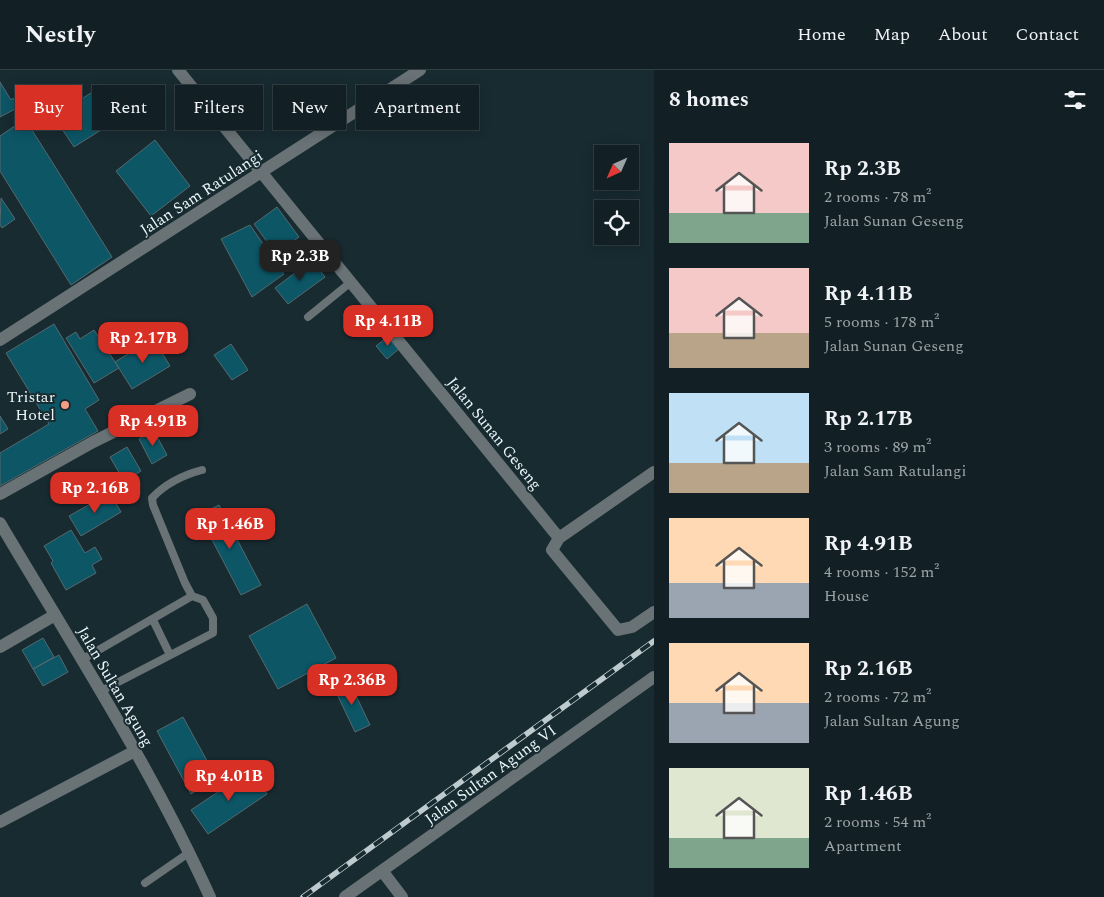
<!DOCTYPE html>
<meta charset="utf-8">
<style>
:root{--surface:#122025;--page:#1b282d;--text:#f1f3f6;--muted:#9ca3a7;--line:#313e42;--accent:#d93025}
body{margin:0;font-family:Spectral,serif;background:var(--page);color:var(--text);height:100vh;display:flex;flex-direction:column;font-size:19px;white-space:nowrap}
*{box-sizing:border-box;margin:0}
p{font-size:16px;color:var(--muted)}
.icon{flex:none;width:28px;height:28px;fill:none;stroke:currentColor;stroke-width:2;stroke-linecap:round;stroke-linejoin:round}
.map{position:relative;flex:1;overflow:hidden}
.drawer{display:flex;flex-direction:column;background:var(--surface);width:450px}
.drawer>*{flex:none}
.top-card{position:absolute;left:15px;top:15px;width:475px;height:45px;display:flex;gap:10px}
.needle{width:32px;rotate:225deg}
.fabs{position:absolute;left:594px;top:75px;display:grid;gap:10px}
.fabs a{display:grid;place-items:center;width:45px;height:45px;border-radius:0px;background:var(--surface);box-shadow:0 2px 12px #0003,0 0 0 1px var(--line);font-size:25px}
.price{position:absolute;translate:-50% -42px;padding:0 11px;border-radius:10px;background:var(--accent);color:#fff;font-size:16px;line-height:32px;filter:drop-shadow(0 1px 2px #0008)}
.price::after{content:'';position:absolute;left:50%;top:30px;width:15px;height:11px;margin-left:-8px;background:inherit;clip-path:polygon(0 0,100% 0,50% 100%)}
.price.active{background:#222;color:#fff}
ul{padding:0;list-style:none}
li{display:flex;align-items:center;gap:15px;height:125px;padding:0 15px}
li span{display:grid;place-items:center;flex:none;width:140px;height:100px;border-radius:0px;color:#555}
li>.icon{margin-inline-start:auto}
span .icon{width:60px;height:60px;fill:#fffc;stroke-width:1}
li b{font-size:21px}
h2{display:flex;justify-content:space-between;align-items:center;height:60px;padding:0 15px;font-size:21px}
.chip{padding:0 18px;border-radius:0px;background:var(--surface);box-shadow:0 2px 12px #0003,0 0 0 1px var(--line);font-size:18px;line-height:45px}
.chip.active{background:var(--accent);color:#fff}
header{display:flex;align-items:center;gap:30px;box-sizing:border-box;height:70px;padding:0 25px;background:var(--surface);border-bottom:1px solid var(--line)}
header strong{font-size:24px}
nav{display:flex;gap:28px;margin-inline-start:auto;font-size:18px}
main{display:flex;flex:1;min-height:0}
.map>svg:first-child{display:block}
.building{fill:#0c5666;stroke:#54696f}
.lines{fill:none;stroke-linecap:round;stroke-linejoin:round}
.service{stroke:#697275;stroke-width:8}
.minor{stroke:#697275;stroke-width:12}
.tertiary{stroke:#697275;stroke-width:12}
.rail-casing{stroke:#bdcace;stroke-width:5.5}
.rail{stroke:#182b31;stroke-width:4;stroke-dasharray:11;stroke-linecap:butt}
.poi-dot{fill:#f39f85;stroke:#182b31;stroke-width:2}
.labels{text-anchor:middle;stroke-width:4;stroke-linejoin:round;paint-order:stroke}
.street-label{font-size:16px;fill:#e9f5f8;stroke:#182b31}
.poi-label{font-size:16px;fill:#e9f5f8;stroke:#182b31;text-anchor:end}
</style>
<header>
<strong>Nestly</strong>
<nav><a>Home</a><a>Map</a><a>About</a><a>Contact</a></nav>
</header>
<main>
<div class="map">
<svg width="654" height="827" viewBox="0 0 654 827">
<rect width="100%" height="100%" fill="#182b31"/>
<!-- building -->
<path class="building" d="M0,12l11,18 2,-2 6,9 -19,10z
M100,17l20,31 -46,29 -20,-30z
M25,49l87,138 -41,28 -71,-114v-35z
M155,70l35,46 -39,30 -35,-45z
M1,128l14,21 -13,9 -2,-3z
M277,137l22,30 -23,17 -22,-30z
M250,155l34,49 -32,23 -31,-58z
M312,190l13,17 -37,27 -13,-16z
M54,254l45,76 -14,9 13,22 -98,55v-33l49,-29 -43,-71z
M94,260l25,38 -25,15 -28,-45 10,-6 4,7z
M390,265l10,13 -13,11 -11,-13z
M153,268l17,28 -38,23 -17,-27z
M231,274l17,26 -16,10 -18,-25z
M0,346l8,13 -8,5z
M154,361l13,24 -15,9 -13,-25z
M127,377l14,24 -17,10 -14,-24z
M110,423l11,19 -40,24 -12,-20z
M219,435l42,80 -20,10 -42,-80z
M71,460l14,23 10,-6 7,12 -10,6 4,8 -30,17 -15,-27 2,-2 -9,-15z
M307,534l29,54 -58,31 -29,-53z
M43,568l11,19 -21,12 -11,-19z
M59,585l9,17 -25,14 -10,-17z
M349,611l21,44 -15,7 -21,-44z
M183,647l34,62 -26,15 -34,-63z
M251,700l16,24 -59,40 -17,-24z"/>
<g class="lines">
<!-- service -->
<path class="service" d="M308,247l43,-35
M153,550l17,35
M83,589l109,-63
M101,621l112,-58v-15l-10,-18 -11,-4 -7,-13 -32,-78 -1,-7c14,-15 31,-23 50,-28
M145,813l45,-31"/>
<!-- minor -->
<path class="minor" d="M178,0l381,468
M654,402l-95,66 -7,12 66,80 14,-3 22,-15
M0,424l93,-52 97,-48
M0,577l55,-32
M0,752l135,-71
M383,802l19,25
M345,827l309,-220"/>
<!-- tertiary -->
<path class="tertiary" d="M0,270l420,-270
M0,453c73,123 151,244 210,374"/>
<!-- rail casing -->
<g class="rail-casing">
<path id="rail" d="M303,827l351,-256"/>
</g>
<!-- rail -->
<use href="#rail" class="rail"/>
</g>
<!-- markers -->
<circle class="poi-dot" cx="65" cy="335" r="5"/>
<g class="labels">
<!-- street labels -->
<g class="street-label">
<text transform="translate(201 122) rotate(-33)" y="6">Jalan Sam Ratulangi</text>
<text transform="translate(495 363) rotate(51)" y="6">Jalan Sunan Geseng</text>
<text transform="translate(116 616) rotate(60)" y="6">Jalan Sultan Agung</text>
<text transform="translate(490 704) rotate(-36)" y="6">Jalan Sultan Agung VI</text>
</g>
<!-- poi labels -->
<g class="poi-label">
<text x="55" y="332">Tristar<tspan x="55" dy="18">Hotel</tspan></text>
</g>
</g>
</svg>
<div class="fabs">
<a><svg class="needle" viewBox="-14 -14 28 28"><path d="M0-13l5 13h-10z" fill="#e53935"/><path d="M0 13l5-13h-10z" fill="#9ca3a7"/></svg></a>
<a><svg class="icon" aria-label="locate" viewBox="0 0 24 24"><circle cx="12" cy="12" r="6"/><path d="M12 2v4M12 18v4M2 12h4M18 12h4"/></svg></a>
</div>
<b class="price active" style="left:300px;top:212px">Rp 2.3B</b>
<b class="price" style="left:388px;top:277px">Rp 4.11B</b>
<b class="price" style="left:143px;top:294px">Rp 2.17B</b>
<b class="price" style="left:153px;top:377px">Rp 4.91B</b>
<b class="price" style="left:95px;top:444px">Rp 2.16B</b>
<b class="price" style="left:230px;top:480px">Rp 1.46B</b>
<b class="price" style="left:352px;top:636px">Rp 2.36B</b>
<b class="price" style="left:229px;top:732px">Rp 4.01B</b>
<div class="top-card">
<a class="chip active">Buy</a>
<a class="chip">Rent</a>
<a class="chip">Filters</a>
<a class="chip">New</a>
<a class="chip">Apartment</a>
</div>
</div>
<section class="drawer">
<h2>8 homes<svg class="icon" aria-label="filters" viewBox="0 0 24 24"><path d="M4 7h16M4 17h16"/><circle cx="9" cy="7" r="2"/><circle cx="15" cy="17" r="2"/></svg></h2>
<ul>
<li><span style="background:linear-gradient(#f6c9c9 70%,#7fa58c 0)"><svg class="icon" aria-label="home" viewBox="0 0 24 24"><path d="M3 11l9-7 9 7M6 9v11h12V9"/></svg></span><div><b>Rp 2.3B</b><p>2 rooms · 78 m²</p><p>Jalan Sunan Geseng</p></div></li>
<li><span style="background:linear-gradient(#f6c9c9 65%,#b9a48a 0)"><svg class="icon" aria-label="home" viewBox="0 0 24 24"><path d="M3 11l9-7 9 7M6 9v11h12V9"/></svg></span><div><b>Rp 4.11B</b><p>5 rooms · 178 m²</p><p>Jalan Sunan Geseng</p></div></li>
<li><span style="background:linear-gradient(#bfe0f5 70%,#b9a48a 0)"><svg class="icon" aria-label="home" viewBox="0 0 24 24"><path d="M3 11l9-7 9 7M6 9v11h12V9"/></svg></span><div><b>Rp 2.17B</b><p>3 rooms · 89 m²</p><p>Jalan Sam Ratulangi</p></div></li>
<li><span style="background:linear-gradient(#ffd9b3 65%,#9aa5b1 0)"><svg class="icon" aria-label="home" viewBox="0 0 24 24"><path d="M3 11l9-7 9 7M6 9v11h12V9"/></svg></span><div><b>Rp 4.91B</b><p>4 rooms · 152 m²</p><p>House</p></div></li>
<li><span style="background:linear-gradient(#ffd9b3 60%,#9aa5b1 0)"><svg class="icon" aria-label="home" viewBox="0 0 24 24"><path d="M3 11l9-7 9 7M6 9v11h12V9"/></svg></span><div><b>Rp 2.16B</b><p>2 rooms · 72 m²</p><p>Jalan Sultan Agung</p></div></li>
<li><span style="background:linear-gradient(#dfe7d0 70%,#7fa58c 0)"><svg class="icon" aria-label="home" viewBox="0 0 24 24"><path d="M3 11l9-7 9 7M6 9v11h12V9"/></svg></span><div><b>Rp 1.46B</b><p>2 rooms · 54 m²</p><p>Apartment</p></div></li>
</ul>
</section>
</main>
